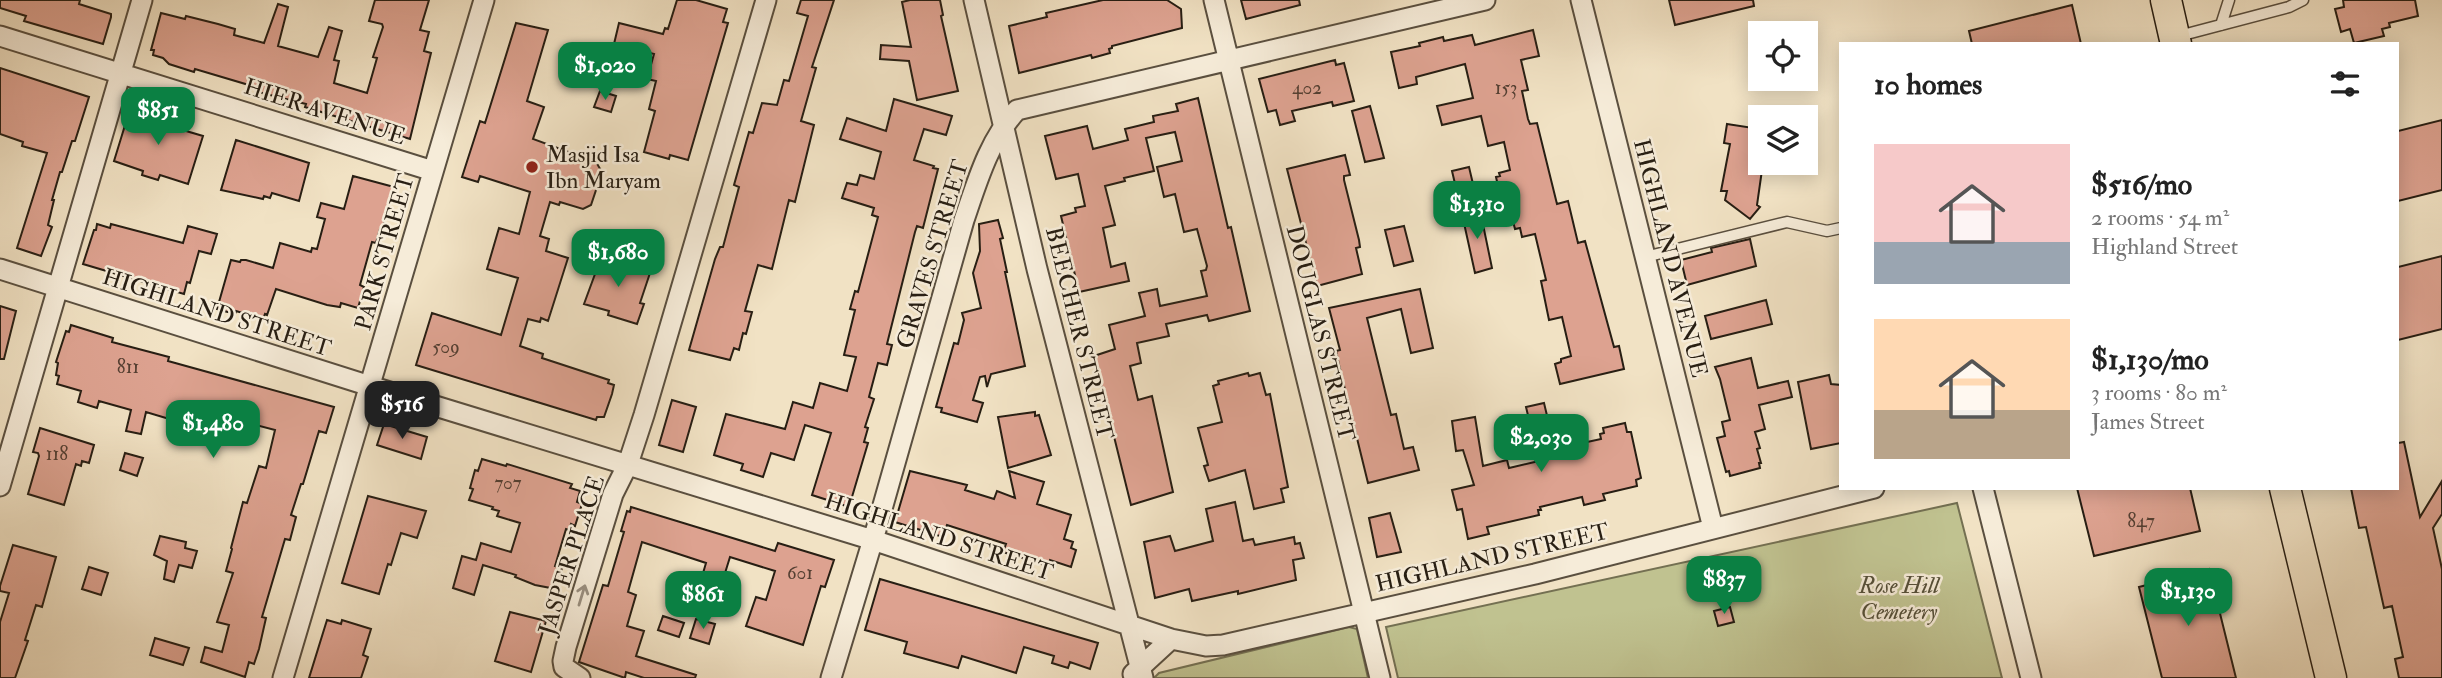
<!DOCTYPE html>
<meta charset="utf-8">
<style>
:root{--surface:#fff;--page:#f2f2f2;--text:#222;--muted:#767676;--accent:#0b8043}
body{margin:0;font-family:"IM FELL Double Pica",serif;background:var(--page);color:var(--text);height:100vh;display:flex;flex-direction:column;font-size:26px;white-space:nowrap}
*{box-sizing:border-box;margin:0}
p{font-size:23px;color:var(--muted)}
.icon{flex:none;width:38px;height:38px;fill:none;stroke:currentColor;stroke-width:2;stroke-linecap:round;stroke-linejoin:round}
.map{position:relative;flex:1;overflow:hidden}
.panel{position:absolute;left:1839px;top:42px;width:560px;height:448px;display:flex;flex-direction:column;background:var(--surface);border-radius:0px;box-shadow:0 4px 18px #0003}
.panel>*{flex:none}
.fabs{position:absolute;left:1748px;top:21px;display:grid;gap:14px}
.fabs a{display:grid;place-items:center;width:70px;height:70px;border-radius:0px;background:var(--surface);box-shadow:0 4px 18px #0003;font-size:35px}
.price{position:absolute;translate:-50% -60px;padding:0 16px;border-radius:14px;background:var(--accent);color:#fff;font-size:23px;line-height:46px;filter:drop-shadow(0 2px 4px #0008)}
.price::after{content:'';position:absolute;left:50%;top:42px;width:21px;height:16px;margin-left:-10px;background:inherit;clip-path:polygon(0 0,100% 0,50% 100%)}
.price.active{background:#222;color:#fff}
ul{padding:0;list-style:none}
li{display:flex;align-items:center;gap:21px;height:175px;padding:0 35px}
li span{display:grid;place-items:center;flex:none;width:196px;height:140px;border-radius:0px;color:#555}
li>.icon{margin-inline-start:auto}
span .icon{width:84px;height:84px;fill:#fffc;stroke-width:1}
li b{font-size:30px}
h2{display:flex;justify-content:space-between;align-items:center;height:84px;padding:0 35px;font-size:30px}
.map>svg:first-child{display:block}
.green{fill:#c0c290;stroke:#747052;stroke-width:2}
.building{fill:#dda290;stroke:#271e13;stroke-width:2}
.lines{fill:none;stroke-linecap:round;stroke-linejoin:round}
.lane-casing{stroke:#5a4f3f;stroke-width:13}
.street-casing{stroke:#5a4f3f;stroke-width:23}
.primary-casing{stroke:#271e13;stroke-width:33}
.lane{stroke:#f6ecd9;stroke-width:10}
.street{stroke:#f6ecd9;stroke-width:19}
.primary{stroke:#f1e2c4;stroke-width:30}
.oneway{stroke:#998f80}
.poi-dot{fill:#8f2418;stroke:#f6ecd9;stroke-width:2.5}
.labels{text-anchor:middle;stroke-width:5;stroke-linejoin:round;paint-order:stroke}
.number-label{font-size:19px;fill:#543f32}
.street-label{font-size:23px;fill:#271e13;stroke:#f6ecd9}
.poi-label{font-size:23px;fill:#271e13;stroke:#f6ecd9;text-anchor:start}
.park-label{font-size:23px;font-style:italic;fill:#554f38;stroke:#f6ecd9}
</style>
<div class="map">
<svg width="2442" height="678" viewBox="0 0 2442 678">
<rect width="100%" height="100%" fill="#f1e2c4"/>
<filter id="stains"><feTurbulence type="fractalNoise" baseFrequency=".00286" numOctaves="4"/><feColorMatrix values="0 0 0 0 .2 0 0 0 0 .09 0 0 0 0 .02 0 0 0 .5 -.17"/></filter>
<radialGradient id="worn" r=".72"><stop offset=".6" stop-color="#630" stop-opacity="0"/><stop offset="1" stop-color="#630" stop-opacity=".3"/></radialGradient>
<!-- green -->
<path class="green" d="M1957,503l45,175h-604l-12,-51z
M1349,627l8,2 11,49h-214l5,-5z"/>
<!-- building -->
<path class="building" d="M0,0h80l-1,4 32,10v3l-8,27 -79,-23 2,-5 -26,-8z
M375,0h54l-9,30 9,2 -5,19 7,2 -21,86 -105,-32 1,-3 -48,-12 1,-4 -64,-19 -1,3 -25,-8 -6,-6 -10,-3 1,-5h-3l10,-37 24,6 1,-3 32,8 17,5 -1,6 30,8 14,-39 10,3 -10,39 40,11 11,-30 13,4 -8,29 5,1 -5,22 33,10 10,-35 -4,-1 10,-30 -1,-3 -13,-3z
M677,0h19l31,9 -4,13 5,1 -40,137 -18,-5 -1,4 -25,-7 11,-41 -6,-2 7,-28 -9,-2 7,-25 -40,-10 5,-21 44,11 2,-6 3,1z
M801,0h33l-22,67 4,1 -15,53 13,4 -19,77 -6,-2 -17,69 -14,-4 -13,46 7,1 -6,22 -3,-1 -4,17 -5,-2 -4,12 -41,-10 26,-91 5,-12h3l16,-60 -5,-2 15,-53 4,1 9,-30 15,2 7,-25 5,1 19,-65 -11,-3z
M910,0h30l3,15 -2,1 17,75 -41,9 -8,-39 -29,-2 1,-14 30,2 -9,-45z
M1103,0h64l14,9 1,19 -70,18v2l-3,1 1,4 -18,5 -1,-3 -72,18 -10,-47 38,-9 -1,-4z
M1241,0h58l1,5 -54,14z
M1669,0h84l1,6 -79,19z
M2343,0h72l3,16 -29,7 1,4 -8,2 2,7 -30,7 -4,-14 -9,3 -6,-23 9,-2z
M2072,5l9,39h-109l-3,-13z
M516,23l32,7 -21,71 17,6 -11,32 63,23 6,10 -11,33 -8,4 -23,-7 -1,3 -9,-3 -10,34 9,3 -3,12 22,7 -20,63 -7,-3 -1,4 -12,-3 -8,27 23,8 -1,4 3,1 64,21 -1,3 6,2 -2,9 -8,23h-7l-1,3 -180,-55 16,-52 69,22 17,-57 -31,-9 12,-41 20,6 11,-42 -50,-16 -2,6 -16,-5 18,-56 5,2z
M1533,30l6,26 -18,4 7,30 -6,1 6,28 2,5 7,-1 20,81 11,-3 10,42 7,-2 29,106 5,-1 5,23 -64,15 -5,-20 6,-2v-3l10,-3 -9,-39 -13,3 -8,-39 5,-1 -11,-46 -13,3 -2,-9 -5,1 -9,-35 -6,1 -4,-18 4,-1 -1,-3 11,-3 -6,-28 -16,4 -7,-30 -39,9 -5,-19 36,-8 -8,-34 -49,13 1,7 -18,4 -8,-36 29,-6 -1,-3 24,-6 1,4 28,-6 3,10z
M1335,60l1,5 8,-2 10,38 -21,5 -1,-4 -40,9 3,10 -15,4 -4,-15 -8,2 -9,-33z
M0,68l89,29 -14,44h-3l-10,31h-2l-8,28h2l-6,25 4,2 -11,29 -24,-8 30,-95 -25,-7 1,-4 -23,-8z
M600,91l16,5 -5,16 -17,-5z
M1198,98l30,130 3,-1 19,84 -41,10 -2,-6 -41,9 3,12 -32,7 4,20 -11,3 8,34 14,-4 21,96 -42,13 -37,-149 21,-7 -6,-24 36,-9 -6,-23 18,-4 3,17 47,-10 -6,-25 5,-1 1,-4 -10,-37 -13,3 -9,-38 -11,3 -7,-30 25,-6 -7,-29 -29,6 8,33 -30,7 1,3 -20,5 10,39 -12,3 8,39 14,-4 4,18 -50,11 -18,-76 15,-4 -1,-4 10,-2 -7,-32 -22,5 -11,-43 42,-10 6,23 35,-9 -3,-11 29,-7 -1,-6 25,-5 -2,-7z
M894,99l58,17 -6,19 -22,-6 -10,31 20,6 -1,2 5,1 -15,59 -6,-2 -2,6 -28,112 5,1 -5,20 -9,-2 -9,34 5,2 -9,28 3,1 -4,14 4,1 -19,64 -37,-12 19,-62 -26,-8 -11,35 -23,-7 -8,24 -22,-7 2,-6 -29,-9 12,-41 59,15 8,-27 20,6 7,-25 27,8 9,-34 -12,-2 11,-45 -5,-1 5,-18 3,1 20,-75 -6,-2 2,-7 -32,-10 5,-15 10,2 3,-10 14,4 7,-27 -41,-13 7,-21 39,13z
M1370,106l14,52 -19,4 -13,-51z
M130,109l48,14 -2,5 27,8 -15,48 -28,-9 -2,5 -16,-5 1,-4 -29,-10z
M2442,120v70l-44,11v-70z
M1727,124l33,5v34h3l-6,42 3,2 -10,12 -25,-19 2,-9h-6l9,-47 -6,-1z
M236,140l73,23 -10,38 -27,-8 -2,5 -6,-2 -1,3 -42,-9z
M1345,155l5,20 -6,1v4l15,60 1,7 -4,1 6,26 -45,12 -30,-117z
M1469,167l4,17 -17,4 -4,-17z
M353,176l41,11 -12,43 -2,-1 -4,14 -4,-1 -12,43 4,2 -6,21 -17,-5 -1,4 -13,-2 -51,-16 -9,26 -2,-1 -2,5 -27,-8 -1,3 -18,-5 14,-49 9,2 1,-2h5l27,8 7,-25 31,9 1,-4 5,1 8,-30 -8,-2 4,-14 23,6z
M1480,210l12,58 -17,5 -13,-59z
M998,220l5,18 -3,1 7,33h-2l20,94 -34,8 -4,13 -2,-11 -5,1 -7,23 10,3 -6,19 -36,-10 1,-4 -6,-1 18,-64 4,1 6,-24 -2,-7 19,-5 -8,-35 7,-22 -1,-27z
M97,224l13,4 1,-4 72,19 5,-17 29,8 -6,20 -12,-3 -9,32 -3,-1 -3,12 -101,-30 11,-34h2z
M1404,226l9,35 -19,5 -9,-36z
M1750,239l6,27 -69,19 -6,-25 31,-8 -1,-4z
M599,255l52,15 -11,33 4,1 -7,20 -29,-9 1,-4 -25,-7 11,-30 -2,-1z
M2442,256v73l-44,11v-73z
M1420,289l13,59 -22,5 -10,-44 -34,9 24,97 5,-1 8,35 9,-2 6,23 -51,13 -29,-118 -3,-14 4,-1 -11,-42z
M1766,300l6,24 -61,15 -6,-23z
M0,306l16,5 -12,48h-4z
M71,325l42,13 -1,4 57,15 -1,4 166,46 -8,26 -7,-2 -16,53h-2l-10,31 5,2 -6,23 -5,-1 -23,78 4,1 -7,31 -5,15 -5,-2 -4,15 -44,-15 4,-15 17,5 7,-27 -12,-3 16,-49 -7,-2 6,-22 -1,-1 12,-46 4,1 12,-37 7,2 9,-38 -72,-19 -1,3 -17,-5h-5l-4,12 -30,-9 -5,22 -15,-3 5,-21 -32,-9 -2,7 -19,-6 3,-11 -24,-7 2,-8 -3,-1 2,-12 -2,-1 10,-31 3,1z
M1751,358l7,30 30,-7 4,16 -33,8 6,24 -10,3 5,16 -3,1 4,14h-2l1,5 -30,8 -1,-5 -3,1 -9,-34 8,-2 -3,-14 8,-2 -10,-41 -5,-12z
M1248,373l1,3 11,-3 6,22 4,-1 18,93 -7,2 3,13 -30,7 -9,-39 -36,11 -5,-15 4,-1 -10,-37 24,-6 -9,-36 6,-2 -1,-3z
M1829,375l2,9 10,1v58l-30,6 -13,-67z
M672,400l24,7 -13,45 -24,-7z
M1544,403l11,46 46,-10 -1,-5 4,-1 -1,-5 22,-5 2,9h4l10,46 -5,2 1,6 -34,8 2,6 -21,5 -2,-8 -42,10 1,3h-3l1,5 -52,12 2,7 -21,5 -6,-30 -5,1 -5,-20 22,-5 -11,-35 -7,1 -4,-30 23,-4 8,49 24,-6 2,8 30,-7 -13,-54z
M1035,412v4l4,-1 12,40 -43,13 -10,-51z
M384,424l43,13 -6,22 -44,-14z
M40,428l54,17 -5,18 -7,-2 -1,5 -5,-2 -12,41 -36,-11 11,-38 -1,-3 -5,-1z
M2404,442l16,75 22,-36v33l-9,14 9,41v109h-43l-4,-19 8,-2 -11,-51 -8,2 -18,-81 -7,1 -8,-40h47v-45z
M125,453l18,5 -6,18 -17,-6z
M482,459l24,7 1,-2 65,20 -2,4 10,3 -3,11 5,2 -7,22 -4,-2 -2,6 -3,-1 -11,37 7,2 -6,21 -21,-4 -20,-8 1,-2 -33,-10 -9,30 -21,-7 9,-32 14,4 5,-17 30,9 9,-29 -23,-7 2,-5 -7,-2 1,-2 -24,-7 4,-11 -3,-1 5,-18 3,1z
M910,471l57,14 -2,5 29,9 3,-8 18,7 -6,-27 35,11 -7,22 34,11 -7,24 9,3 -2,6 5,2 -5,17 -21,-7 -1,4 -7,-3 -1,3 -38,-12 3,-8 -59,-19 -4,12 -48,-15z
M2077,488h113l10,43 -106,25z
M368,496l58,15 -9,27 -16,-5 -10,32 -3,-1 -9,30 -37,-11z
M1235,502l8,39 10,-2 2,6 39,-8 1,7 5,-1 4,15 -11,2 3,20 -58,14v-3l-46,10 -3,-12 -34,9 -11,-56 26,-6 5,15 38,-10 -7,-32z
M631,507l144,44 3,-8 56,17 -9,27 -4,-1 -18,59 -57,-19 10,-29 10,3 9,-29 -45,-14 -9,29 -20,-6 5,-17 -64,-21 -14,50 8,3 -9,31 17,5 -8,25 60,19 -1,3h-51l-18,-6 -1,6 -46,-16 24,-77 5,1 16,-54 -3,-1 6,-20 3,1z
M1390,513l11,39 -24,5 -8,-39z
M160,536l26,6 -1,6 12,3 -5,17 -13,-3 -5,17 -10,-3 3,-18 -13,-6z
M13,545l43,12 -14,50 -6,-2 -11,35 3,1 -13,37h-15v-56l9,-29 -9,-2v-5z
M89,567l19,6 -7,22 -19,-6z
M2209,569l27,109h-74l-23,-91z
M880,579l218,64 -8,26 -20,-7 -2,6 -16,-5 2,-7 -30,-9 -8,26 -54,-17 -4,12 -54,-15 3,-11 -42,-12z
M1730,607l4,15 -16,4 -4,-15z
M510,612l36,9 -15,51 -36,-11z
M663,616l21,7 -5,14 -21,-7z
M696,619l19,5 -6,20 -19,-6z
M327,620l14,4 1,-4 29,9 -8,26 5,2 -7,21h-52z
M155,638l34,10 -6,17 -33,-10z"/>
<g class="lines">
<!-- lane casing -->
<g class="lane-casing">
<path id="lane" d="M2221,25l8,-25
M2179,36l110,-29 14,-7
M1645,257l142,-35 40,9 14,-3"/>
</g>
<!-- street casing -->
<g class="street-casing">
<path id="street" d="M974,0l63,269 106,409
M1214,0l166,678
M1581,0l132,528
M0,36l433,135
M0,269l370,117 503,154 298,99 35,7 17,-1 312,-71 339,-86
M0,486l142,-486
M1983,488l48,190
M1133,674l38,-35
M283,678l201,-678
M580,678l-16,-11 -1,-6 3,-14 47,-153 15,-30 16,-49 122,-415
M831,678l47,-155 86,-303c13,-38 25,-80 53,-110l468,-110"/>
</g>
<!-- primary casing -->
<g class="primary-casing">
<path id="primary" d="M2166,0l10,44
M2285,488l46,190"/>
</g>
<!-- lane -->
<use href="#lane" class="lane"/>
<!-- street -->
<use href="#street" class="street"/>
<!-- primary -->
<use href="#primary" class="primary"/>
</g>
<!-- one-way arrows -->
<defs><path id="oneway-shaft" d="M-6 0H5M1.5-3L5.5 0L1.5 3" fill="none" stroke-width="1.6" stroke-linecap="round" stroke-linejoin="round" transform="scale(1.75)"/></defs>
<use class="oneway" href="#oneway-shaft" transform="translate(582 595) rotate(-73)"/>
<!-- markers -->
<circle class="poi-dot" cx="532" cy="167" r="7"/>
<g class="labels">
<!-- number labels -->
<g class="number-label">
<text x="1307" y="94">402</text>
<text x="1506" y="94">153</text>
<text x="446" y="353">509</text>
<text x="128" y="373">811</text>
<text x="57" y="460">118</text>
<text x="508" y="489">707</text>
<text x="2141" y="527">847</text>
<text x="800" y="579">601</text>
</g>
<!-- street labels -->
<g class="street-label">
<text transform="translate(325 111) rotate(18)" y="8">HIER AVENUE</text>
<text transform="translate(384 252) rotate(-74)" y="8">PARK STREET</text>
<text transform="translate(932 254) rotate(-73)" y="8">GRAVES STREET</text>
<text transform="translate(1671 258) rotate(76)" y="8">HIGHLAND AVENUE</text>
<text transform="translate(217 312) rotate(18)" y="8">HIGHLAND STREET</text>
<text transform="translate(1080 333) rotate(76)" y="8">BEECHER STREET</text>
<text transform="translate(1321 333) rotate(76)" y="8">DOUGLAS STREET</text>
<text transform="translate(939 536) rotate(18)" y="8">HIGHLAND STREET</text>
<text transform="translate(571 555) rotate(-72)" y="8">JASPER PLACE</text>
<text transform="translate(1492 557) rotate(-13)" y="8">HIGHLAND STREET</text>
</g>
<!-- poi labels -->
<g class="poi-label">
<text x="546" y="162">Masjid Isa<tspan x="546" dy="26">Ibn Maryam</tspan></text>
</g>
<!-- park labels -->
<g class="park-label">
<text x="1899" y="593">Rose Hill<tspan x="1899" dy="26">Cemetery</tspan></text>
</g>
</g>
<rect width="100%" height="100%" filter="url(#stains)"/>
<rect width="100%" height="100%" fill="url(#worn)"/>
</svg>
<div class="fabs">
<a><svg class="icon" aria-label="locate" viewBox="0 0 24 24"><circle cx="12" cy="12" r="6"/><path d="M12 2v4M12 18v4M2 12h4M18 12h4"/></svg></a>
<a><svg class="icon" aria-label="layers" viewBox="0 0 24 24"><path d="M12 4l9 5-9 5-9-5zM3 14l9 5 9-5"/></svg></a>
</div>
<b class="price" style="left:605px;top:102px">$1,020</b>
<b class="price" style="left:158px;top:147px">$851</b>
<b class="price" style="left:1477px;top:241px">$1,310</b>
<b class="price" style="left:618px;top:289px">$1,680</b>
<b class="price active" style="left:402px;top:441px">$516</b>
<b class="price" style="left:213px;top:460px">$1,480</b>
<b class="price" style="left:1541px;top:474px">$2,030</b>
<b class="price" style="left:1724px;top:616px">$837</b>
<b class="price" style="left:2188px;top:628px">$1,130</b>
<b class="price" style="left:703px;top:631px">$861</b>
<section class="panel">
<h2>10 homes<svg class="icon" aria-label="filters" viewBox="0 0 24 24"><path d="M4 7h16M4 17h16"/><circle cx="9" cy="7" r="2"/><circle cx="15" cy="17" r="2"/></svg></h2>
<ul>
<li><span style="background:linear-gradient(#f6c9c9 70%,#9aa5b1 0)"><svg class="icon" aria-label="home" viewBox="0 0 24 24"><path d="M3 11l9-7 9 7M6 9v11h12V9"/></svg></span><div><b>$516/mo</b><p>2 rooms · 54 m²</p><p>Highland Street</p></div></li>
<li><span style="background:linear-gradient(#ffd9b3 65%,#b9a48a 0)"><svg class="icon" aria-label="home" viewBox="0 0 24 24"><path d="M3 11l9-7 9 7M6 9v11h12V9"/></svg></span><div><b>$1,130/mo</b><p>3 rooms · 80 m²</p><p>James Street</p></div></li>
</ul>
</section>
</div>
